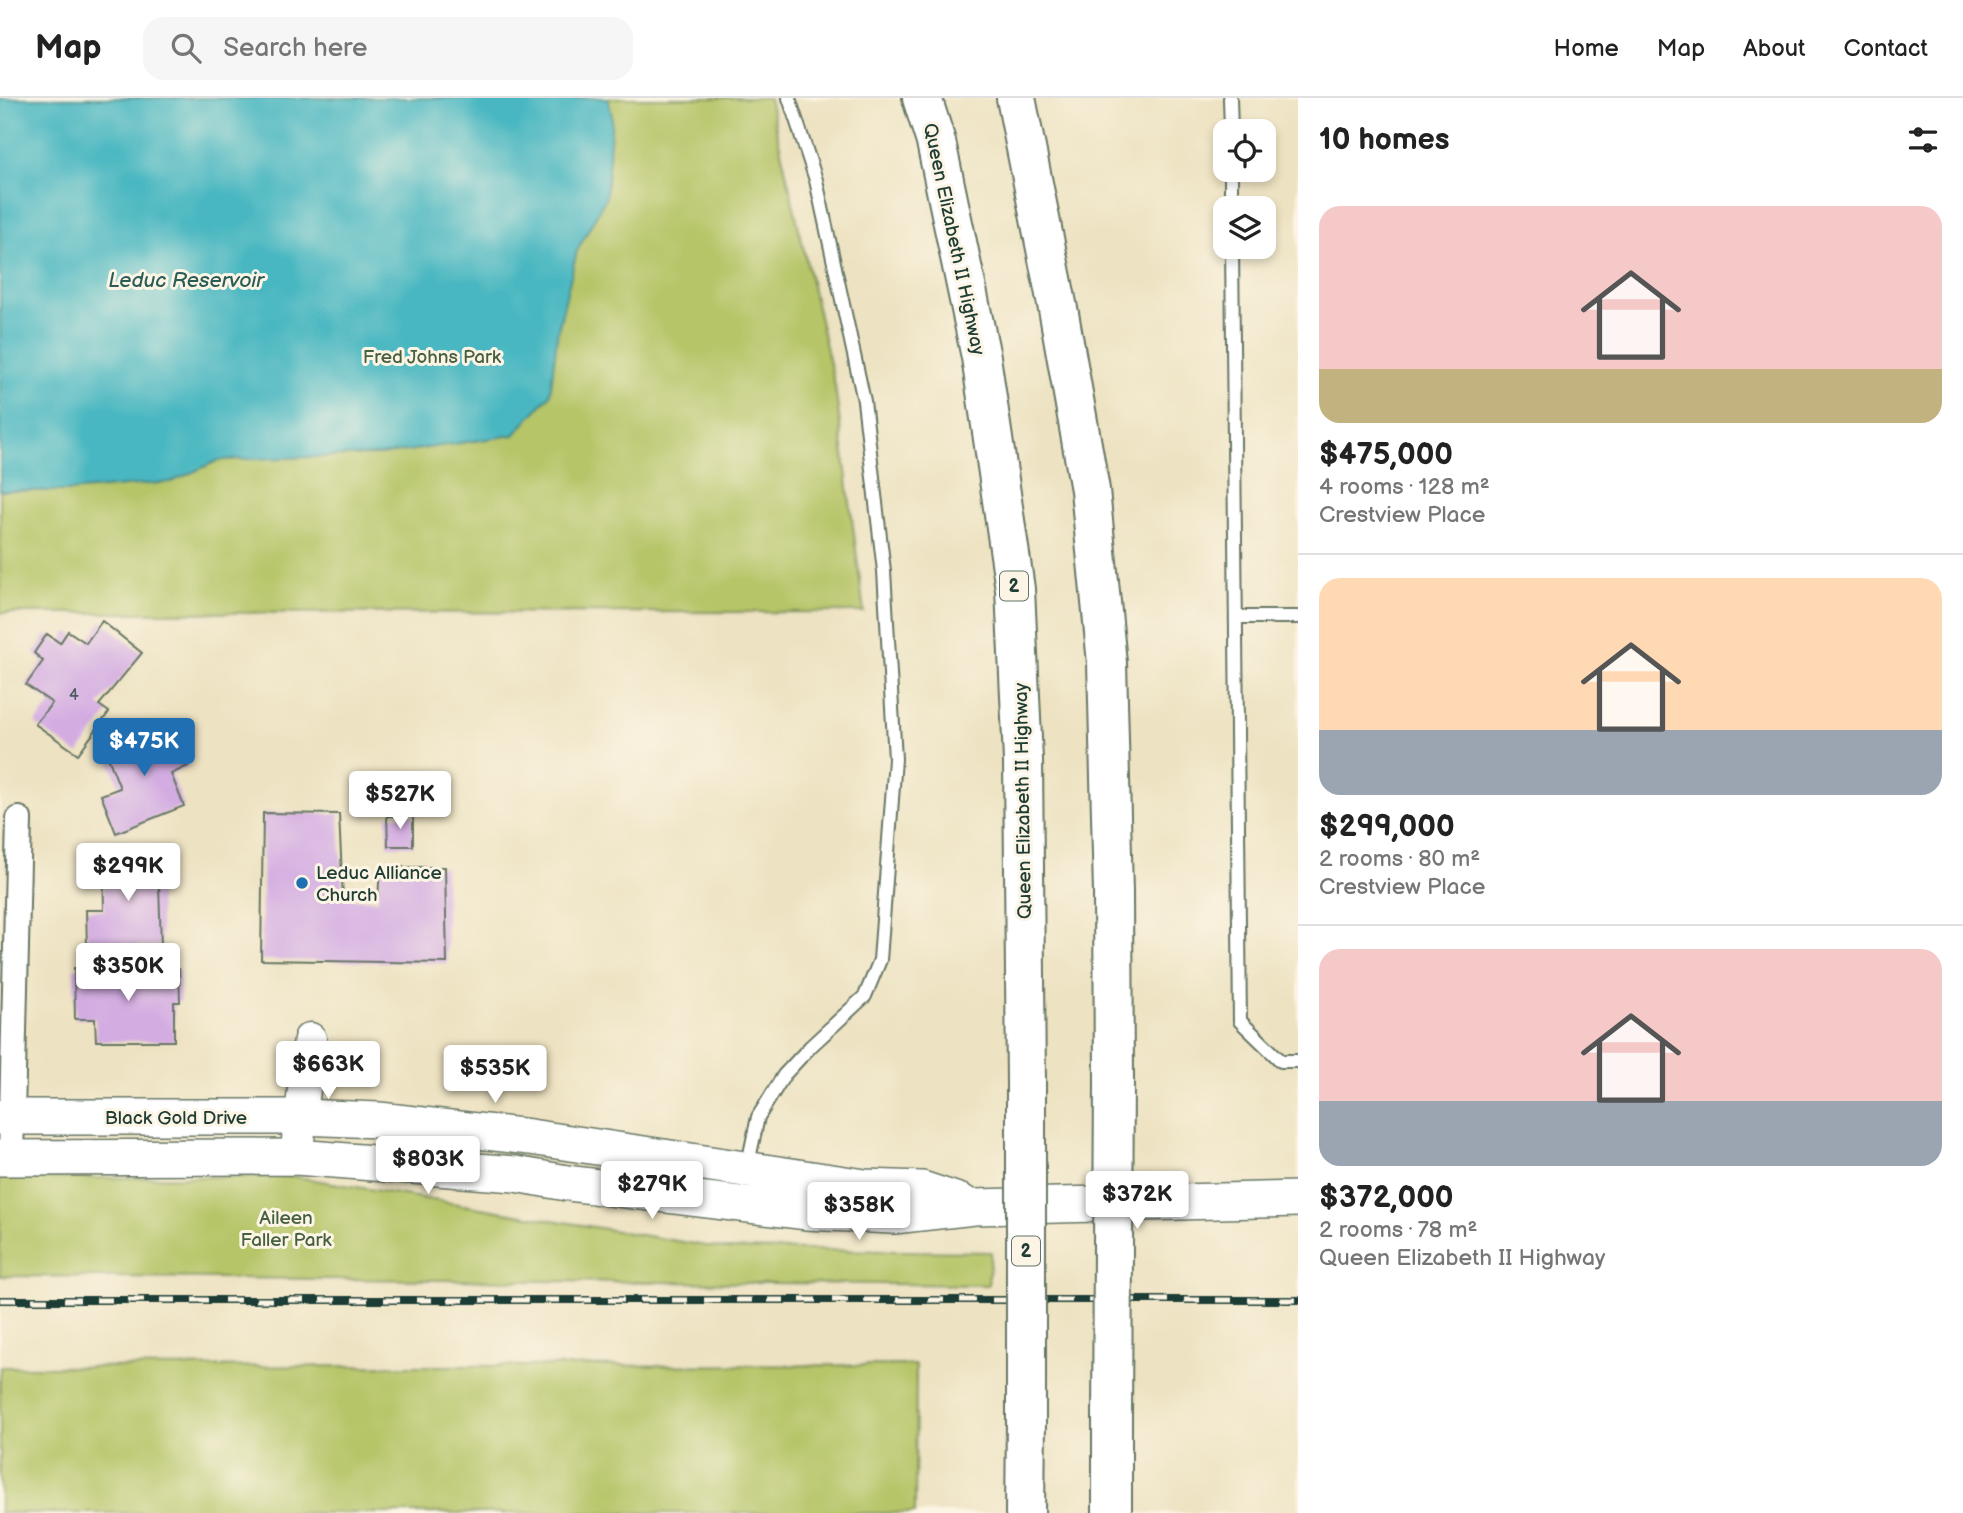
<!DOCTYPE html>
<meta charset="utf-8">
<style>
:root{--surface:#fff;--page:#f6f6f6;--text:#222;--muted:#767676;--line:#e0e0e0;--accent:#1f6fb2}
body{margin:0;font-family:"Balsamiq Sans",sans-serif;background:var(--page);color:var(--text);height:100vh;display:flex;flex-direction:column;font-size:26px;white-space:nowrap}
*{box-sizing:border-box;margin:0}
p{font-size:23px;color:var(--muted)}
.icon{flex:none;width:38px;height:38px;fill:none;stroke:currentColor;stroke-width:2;stroke-linecap:round;stroke-linejoin:round}
.map{position:relative;flex:1;overflow:hidden}
.panel{display:flex;flex-direction:column;background:var(--surface);width:665px}
.panel>*{flex:none}
.buttons{position:absolute;left:1213px;top:21px;display:grid;gap:14px}
.buttons a{display:grid;place-items:center;width:63px;height:63px;border-radius:14px;background:var(--surface);box-shadow:0 4px 10px #0003;font-size:35px}
.price{position:absolute;translate:-50% -60px;padding:0 16px;border-radius:7px;background:#fff;color:#222;font-size:23px;line-height:46px;filter:drop-shadow(0 2px 4px #0008)}
.price::after{content:'';position:absolute;left:50%;top:42px;width:21px;height:16px;margin-left:-10px;background:inherit;clip-path:polygon(0 0,100% 0,50% 100%)}
.price.active{background:var(--accent);color:#fff}
ul{padding:0;list-style:none}
li{display:grid;align-content:center;gap:14px;height:371px;padding:0 21px}
li+li{border-top:2px solid var(--line)}
li span{display:grid;place-items:center;height:217px;border-radius:21px;color:#555}
li>.icon{margin-inline-start:auto}
span .icon{width:126px;height:126px;fill:#fffc;stroke-width:1}
li b{font-size:30px}
h2{display:flex;justify-content:space-between;align-items:center;height:84px;padding:0 21px;font-size:30px}
header{display:flex;align-items:center;gap:42px;box-sizing:border-box;height:98px;padding:0 35px;background:var(--surface);border-bottom:2px solid var(--line)}
header strong{font-size:33px}
nav{display:flex;gap:38px;margin-inline-start:auto;font-size:24px}
.search{width:490px;height:63px;background:var(--page);display:flex;align-items:center;gap:18px;box-sizing:border-box;padding:0 24px;border-radius:21px;color:var(--muted);font-size:26px}
main{display:flex;flex:1;min-height:0}
.map>svg:first-child{display:block}
.green{fill:#b6c567;stroke:#6a814e;stroke-width:2}
.water{fill:#48b7c1;stroke:#347a7a;stroke-width:2}
.building{fill:#d3ace2}
.lines{fill:none;stroke-linecap:round;stroke-linejoin:round}
.service-casing{stroke:#677765;stroke-width:16}
.minor-casing{stroke:#677765;stroke-width:28}
.tertiary-casing{stroke:#677765;stroke-width:35}
.secondary-casing{stroke:#677765;stroke-width:38}
.motorway-casing{stroke:#677765;stroke-width:42}
.service{stroke:#fff;stroke-width:12}
.minor{stroke:#fff;stroke-width:24}
.tertiary{stroke:#fff;stroke-width:32}
.secondary{stroke:#fff;stroke-width:35}
.motorway{stroke:#fff;stroke-width:38}
.rail-casing{stroke:#1f3d34;stroke-width:8}
.rail{stroke:#fcf5e5;stroke-width:5;stroke-dasharray:16;stroke-linecap:butt}
.motorway-bridge-casing{stroke:#677765;stroke-width:42;stroke-linecap:butt}
.motorway-bridge{stroke:#fff;stroke-width:38}
.poi-dot{fill:#1f6fb2;stroke:#fcf5e5;stroke-width:2.5}
.labels{text-anchor:middle;stroke-width:6;stroke-linejoin:round;paint-order:stroke}
.number-label{font-size:16px;fill:#4c5960}
.shield{fill:#fcf5e5;stroke:#617469;stroke-width:2}
.shield-label{font-size:18px;font-weight:bold;fill:#1f3d34}
.street-label{font-size:19px;fill:#1f3d34;stroke:#fcf5e5}
.park-label{font-size:19px;fill:#455f41;stroke:#fcf5e5}
.poi-label{font-size:19px;fill:#1f3d34;stroke:#fcf5e5;text-anchor:start}
.water-label{font-size:21px;font-style:italic;fill:#295c57;stroke:#fcf5e5}
</style>
<header>
<strong>Map</strong>
<div class="search"><svg class="icon" aria-label="search" viewBox="0 0 24 24"><circle cx="10" cy="10" r="6"/><path d="M15 15l6 6"/></svg>Search here</div>
<nav><a>Home</a><a>Map</a><a>About</a><a>Contact</a></nav>
</header>
<main>
<div class="map">
<svg width="1298" height="1415" viewBox="0 0 1298 1415">
<rect width="100%" height="100%" fill="#fcf5e5"/>
<filter id="ink" filterUnits="userSpaceOnUse"><feTurbulence type="fractalNoise" baseFrequency=".0143" numOctaves="2"/><feDisplacementMap in="SourceGraphic" scale="14" xChannelSelector="R" yChannelSelector="G"/><feConvolveMatrix kernelMatrix="1 2 1 2 8 2 1 2 1" color-interpolation-filters="sRGB"/></filter>
<filter id="wash" filterUnits="userSpaceOnUse"><feTurbulence type="fractalNoise" baseFrequency=".00686" numOctaves="4" result="noise"/><feDisplacementMap in="SourceGraphic" scale="28" xChannelSelector="R" yChannelSelector="G"/><feGaussianBlur stdDeviation="1.57" result="paint"/><feColorMatrix in="noise" values="0 0 0 0 0 0 0 0 0 0 0 0 0 0 0 0 0 1.4 0 .05"/><feComposite in="paint" operator="in"/></filter>
<g filter="url(#wash)">
<rect width="100%" height="100%" fill="#ede2c1"/>
<!-- green -->
<path class="green" d="M0,0h769l66,288 29,226 -864,1z
M291,1078l433,73 267,3 -3,33 -988,-9v-97z
M916,1267l-1,148h-915v-146z"/>
<!-- water -->
<path class="water" d="M0,0h608l4,18 -6,81 -29,54 -19,79 -8,65 -36,40 -133,20 -162,5 -48,22 -102,9h-69z"/>
<g id="blocks">
<!-- building -->
<path class="building" d="M102,523l40,32 -43,52 10,7 -31,42 -43,-30 17,-21 -26,-18 17,-24 -9,-8 13,-19 13,9 8,-12 18,12z
M166,624l22,44 -17,8 13,32 -68,27 -15,-38 19,-7 -15,-38z
M263,715l76,1 4,84 35,2 2,-33h65l2,96 -186,-3z
M413,717v31h-25l-1,-30z
M103,756h55l3,92h-74l-1,-36h18z
M74,870l105,1 1,33h-6v39h-78l-1,-22h-20z"/>
</g>
</g>
<g filter="url(#ink)">
<use href="#blocks" fill-opacity="0" stroke="#677765" stroke-width="2"/>
<g class="lines">
<!-- service casing -->
<g class="service-casing">
<path id="service" d="M1230,0l1,33
M1231,72v38
M1232,149l8,774 41,40h17
M1236,519h62
M747,1070l11,-51 26,-42 26,-28 55,-51 15,-36 15,-201 -11,-188 -20,-170 -48,-221 -27,-82"/>
</g>
<!-- minor casing -->
<g class="minor-casing">
<path id="minor" d="M11,1060l8,-339"/>
</g>
<!-- tertiary casing -->
<g class="tertiary-casing">
<path id="tertiary" d="M296,1059l14,-118"/>
</g>
<!-- secondary casing -->
<g class="secondary-casing">
<path id="secondary" d="M0,1019h300l79,3 151,17 335,50 57,2 39,13
M0,1060l296,-1 219,17 52,9 239,29 87,4 81,-9 324,-8"/>
</g>
<!-- motorway casing -->
<g class="motorway-casing">
<path id="motorway" d="M922,0l14,44 45,215 34,232 8,171 3,323
M1016,0l43,216 31,176 17,173 6,229 1,188
M1025,1415l1,-93
M1112,1415v-94"/>
</g>
<!-- service -->
<use href="#service" class="service"/>
<!-- minor -->
<use href="#minor" class="minor"/>
<!-- tertiary -->
<use href="#tertiary" class="tertiary"/>
<!-- secondary -->
<use href="#secondary" class="secondary"/>
<!-- motorway -->
<use href="#motorway" class="motorway"/>
<!-- rail casing -->
<g class="rail-casing">
<path id="rail" d="M0,1202h1298"/>
</g>
<!-- rail -->
<use href="#rail" class="rail"/>
<!-- motorway-bridge casing -->
<g class="motorway-bridge-casing">
<path id="motorway-bridge" d="M1026,985v337
M1112,1321l2,-339"/>
</g>
<!-- motorway-bridge -->
<use href="#motorway-bridge" class="motorway-bridge"/>
</g>
</g>
<!-- markers -->
<circle class="poi-dot" cx="302" cy="785" r="7"/>
<g class="labels">
<!-- number labels -->
<g class="number-label">
<text x="74" y="602">4</text>
</g>
<!-- shield labels -->
<g class="shield">
<rect x="1000" y="473.5" width="28" height="29" rx="5"/>
<rect x="1012" y="1138.5" width="28" height="29" rx="5"/>
</g>
<g class="shield-label">
<text x="1014" y="494">2</text>
<text x="1026" y="1159">2</text>
</g>
<!-- street labels -->
<g class="street-label">
<text transform="translate(955 141) rotate(78)" y="7">Queen Elizabeth II Highway</text>
<text transform="translate(1022 703) rotate(-91)" y="7">Queen Elizabeth II Highway</text>
<text x="176" y="1026">Black Gold Drive</text>
</g>
<!-- park labels -->
<g class="park-label">
<text x="432" y="265">Fred Johns Park</text>
<text x="286" y="1126">Aileen<tspan x="286" dy="22">Faller Park</tspan></text>
</g>
<!-- poi labels -->
<g class="poi-label">
<text x="316" y="781">Leduc Alliance<tspan x="316" dy="22">Church</tspan></text>
</g>
<!-- water labels -->
<g class="water-label">
<text x="186" y="189">Leduc Reservoir</text>
</g>
</g>
</svg>
<div class="buttons">
<a><svg class="icon" aria-label="locate" viewBox="0 0 24 24"><circle cx="12" cy="12" r="6"/><path d="M12 2v4M12 18v4M2 12h4M18 12h4"/></svg></a>
<a><svg class="icon" aria-label="layers" viewBox="0 0 24 24"><path d="M12 4l9 5-9 5-9-5zM3 14l9 5 9-5"/></svg></a>
</div>
<b class="price active" style="left:144px;top:680px">$475K</b>
<b class="price" style="left:400px;top:733px">$527K</b>
<b class="price" style="left:128px;top:805px">$299K</b>
<b class="price" style="left:128px;top:905px">$350K</b>
<b class="price" style="left:328px;top:1003px">$663K</b>
<b class="price" style="left:495px;top:1007px">$535K</b>
<b class="price" style="left:428px;top:1098px">$803K</b>
<b class="price" style="left:652px;top:1123px">$279K</b>
<b class="price" style="left:1137px;top:1133px">$372K</b>
<b class="price" style="left:859px;top:1144px">$358K</b>
</div>
<section class="panel">
<h2>10 homes<svg class="icon" aria-label="filters" viewBox="0 0 24 24"><path d="M4 7h16M4 17h16"/><circle cx="9" cy="7" r="2"/><circle cx="15" cy="17" r="2"/></svg></h2>
<ul>
<li><span style="background:linear-gradient(#f6c9c9 75%,#c2b280 0)"><svg class="icon" aria-label="home" viewBox="0 0 24 24"><path d="M3 11l9-7 9 7M6 9v11h12V9"/></svg></span><div><b>$475,000</b><p>4 rooms · 128 m²</p><p>Crestview Place</p></div></li>
<li><span style="background:linear-gradient(#ffd9b3 70%,#9aa5b1 0)"><svg class="icon" aria-label="home" viewBox="0 0 24 24"><path d="M3 11l9-7 9 7M6 9v11h12V9"/></svg></span><div><b>$299,000</b><p>2 rooms · 80 m²</p><p>Crestview Place</p></div></li>
<li><span style="background:linear-gradient(#f6c9c9 70%,#9aa5b1 0)"><svg class="icon" aria-label="home" viewBox="0 0 24 24"><path d="M3 11l9-7 9 7M6 9v11h12V9"/></svg></span><div><b>$372,000</b><p>2 rooms · 78 m²</p><p>Queen Elizabeth II Highway</p></div></li>
</ul>
</section>
</main>
